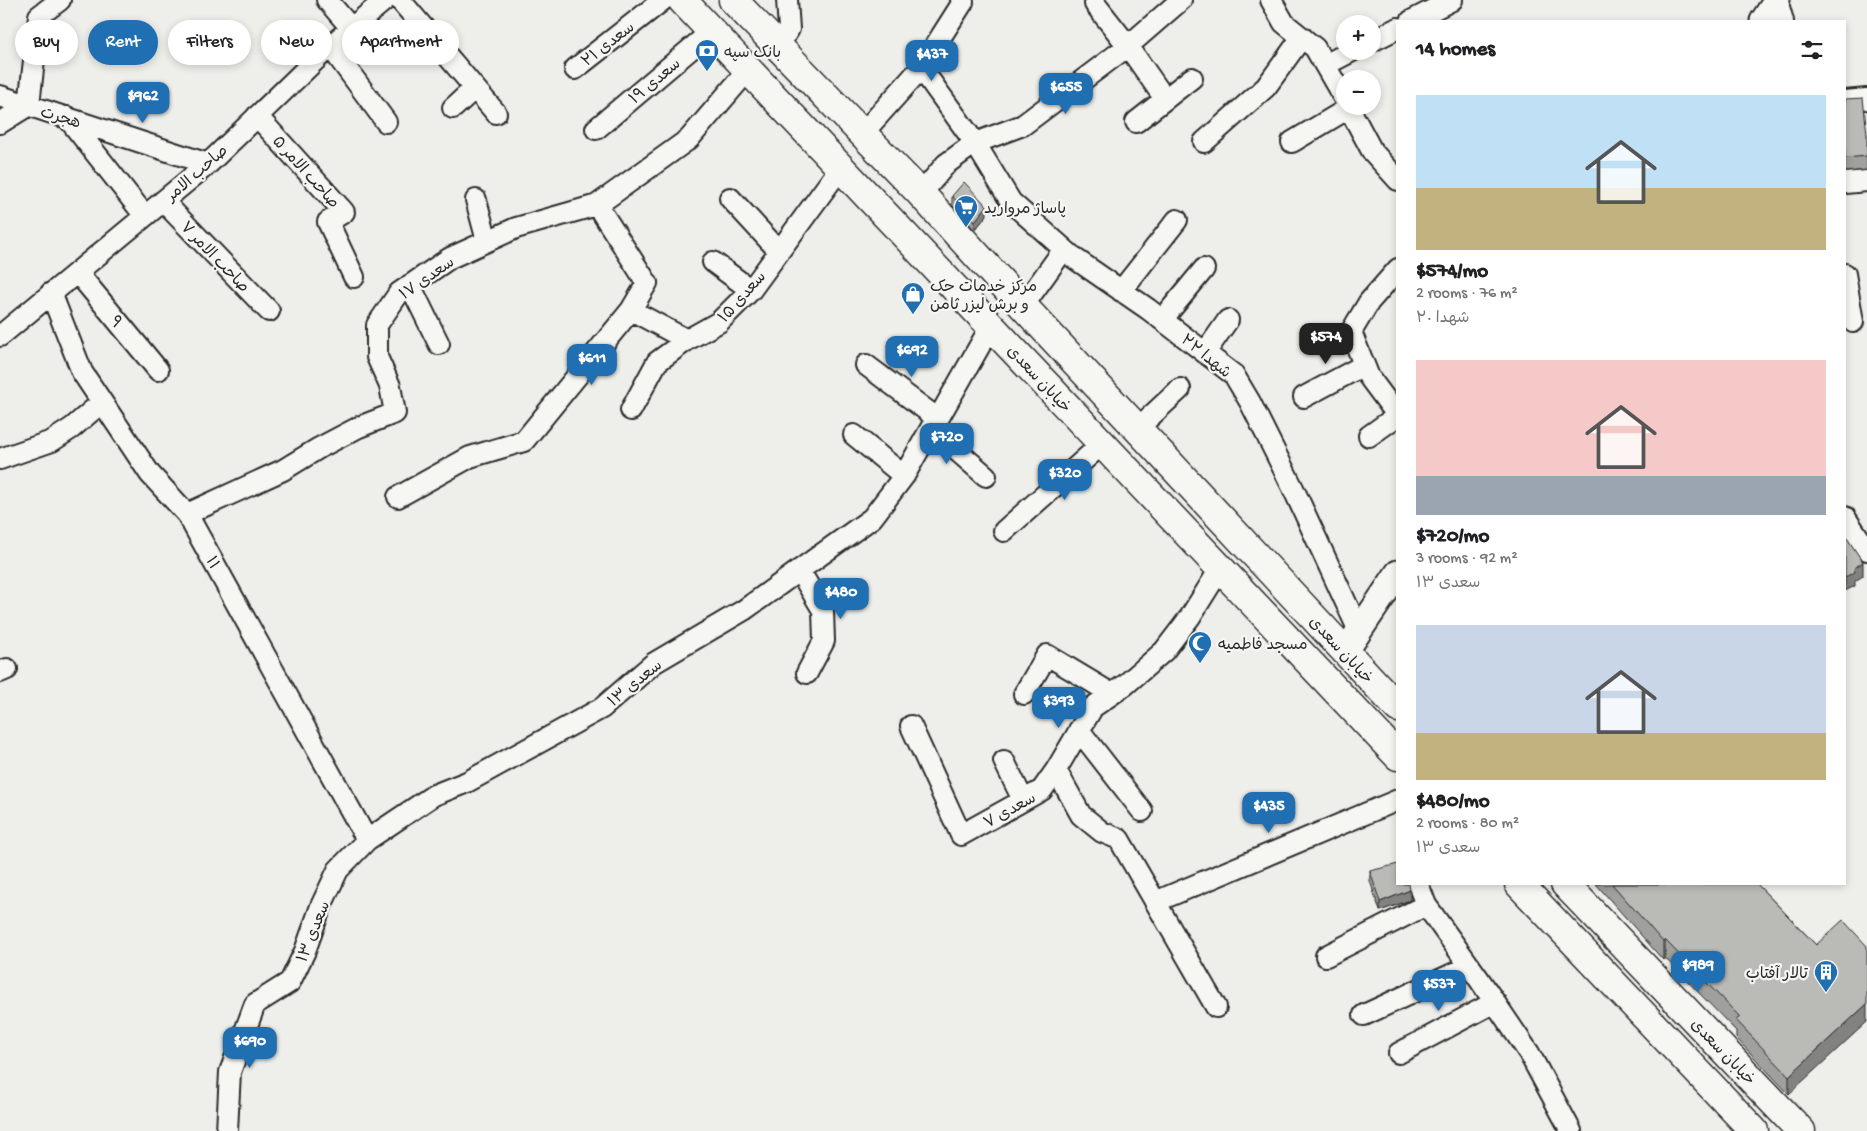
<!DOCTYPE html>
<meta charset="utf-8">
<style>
:root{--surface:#fff;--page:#f2f2f2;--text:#202124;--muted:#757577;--accent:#1f6fb2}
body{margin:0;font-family:"Gochi Hand","Playpen Sans Arabic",sans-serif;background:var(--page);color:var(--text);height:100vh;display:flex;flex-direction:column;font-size:19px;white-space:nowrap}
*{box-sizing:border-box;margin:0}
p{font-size:16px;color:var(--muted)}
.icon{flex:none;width:28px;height:28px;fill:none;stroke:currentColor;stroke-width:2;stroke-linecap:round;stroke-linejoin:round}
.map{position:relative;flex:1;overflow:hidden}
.details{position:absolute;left:1396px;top:20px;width:450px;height:865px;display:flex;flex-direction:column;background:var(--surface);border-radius:0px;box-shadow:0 2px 8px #0003}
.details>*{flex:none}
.top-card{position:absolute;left:15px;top:20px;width:475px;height:45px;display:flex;gap:10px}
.buttons{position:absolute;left:1336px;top:15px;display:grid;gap:10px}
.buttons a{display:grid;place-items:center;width:45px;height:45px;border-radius:50%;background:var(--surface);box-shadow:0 2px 8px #0003;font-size:25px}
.price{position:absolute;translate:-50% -42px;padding:0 11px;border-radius:10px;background:var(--accent);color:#fff;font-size:16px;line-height:32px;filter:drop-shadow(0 1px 2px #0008)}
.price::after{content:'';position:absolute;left:50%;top:30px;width:15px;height:11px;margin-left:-8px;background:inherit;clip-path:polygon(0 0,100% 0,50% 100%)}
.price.selected{background:#222;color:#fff}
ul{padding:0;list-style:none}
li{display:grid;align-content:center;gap:10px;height:265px;padding:0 20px}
li span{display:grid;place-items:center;height:155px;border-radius:0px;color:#555}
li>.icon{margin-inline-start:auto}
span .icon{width:90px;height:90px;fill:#fffc;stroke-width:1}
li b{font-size:21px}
h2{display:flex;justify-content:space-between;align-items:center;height:60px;padding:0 20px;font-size:21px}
.chip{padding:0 18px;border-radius:22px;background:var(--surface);box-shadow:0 2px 8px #0003;font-size:18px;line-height:45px}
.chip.selected{background:var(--accent);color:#fff}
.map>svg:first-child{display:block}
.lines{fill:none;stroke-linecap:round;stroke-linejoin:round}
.minor-casing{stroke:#2b2b2b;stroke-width:24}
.tertiary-casing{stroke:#2b2b2b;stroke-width:29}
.secondary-casing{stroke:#2b2b2b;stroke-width:31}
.minor{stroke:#f6f6f2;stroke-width:20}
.tertiary{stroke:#f6f6f2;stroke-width:25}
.secondary{stroke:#f6f6f2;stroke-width:28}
.wall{fill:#a0a09d;stroke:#2b2b2b}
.shaded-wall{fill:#828280;stroke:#2b2b2b}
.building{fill:#babab7;stroke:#2b2b2b}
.labels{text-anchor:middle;stroke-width:4.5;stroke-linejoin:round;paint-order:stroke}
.street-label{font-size:16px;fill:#2b2b2b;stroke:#f6f6f2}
.poi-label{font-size:16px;fill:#2b2b2b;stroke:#f6f6f2;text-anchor:start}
</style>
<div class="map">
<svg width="1867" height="1131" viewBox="0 0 1867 1131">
<rect width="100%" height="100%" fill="#eeeeea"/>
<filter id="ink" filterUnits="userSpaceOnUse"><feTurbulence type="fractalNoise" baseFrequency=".02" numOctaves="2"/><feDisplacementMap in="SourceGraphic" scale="10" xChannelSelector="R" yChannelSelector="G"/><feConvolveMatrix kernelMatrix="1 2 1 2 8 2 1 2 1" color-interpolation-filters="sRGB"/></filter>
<g filter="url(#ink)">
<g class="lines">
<!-- minor casing -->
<g class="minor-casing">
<path id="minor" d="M327,0l24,28
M400,0l96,113
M1271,0l13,23 31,25 30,52
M1777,0l6,21
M1095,4l33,42 37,53
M1411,21l41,-21
M1372,41l26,-13
M330,46l56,76
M778,47l11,-18 -2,-29
M1325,65l27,-14
M921,68l54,75 36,59 63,56 74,51 86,66 16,27 43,86 66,143
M575,69l88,-69
M0,96l208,68
M1845,101l22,-2
M1348,106l24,45 26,29
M453,108l22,-20
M257,116l87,96 -16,10 26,55
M67,117l78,99
M1136,122l56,-44
M0,123l29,-18 10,-89 21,-16
M596,129l116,-98
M862,134l59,-66 42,-66 -2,-2
M1204,142l62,-55 36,-50
M1292,142l57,-34
M1845,183l22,-2
M921,194l25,-30 29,-21 48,-18 105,-79 53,-46
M730,198l49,53
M476,200l11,41
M163,201l106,110
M713,262l38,28
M1398,269l-29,33 -18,30 18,45 29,39
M77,272l81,98
M1845,274l8,48
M410,285l29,59
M1121,291l56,-71
M51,293l31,79 68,102 37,40 180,326
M1023,306l41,-57
M631,310l56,30
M1162,320l42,-51
M0,336l208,-172 122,-118 55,-46
M1205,353l23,-33
M866,365l72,54
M1304,397l60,-32
M631,410l26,-48 30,-22 32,-18 32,-32 90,-123
M931,428l55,48
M1138,428l42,-39
M854,435l50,41
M1369,436l28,-20
M0,459l52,-18 20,-13 30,-26
M398,497l72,-40 54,-16 107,-131 16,-27 -50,-78
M187,514l96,-44 36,-22 40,-21 36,-14 -5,-27 -13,-29v-32l22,-32 51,-35 66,-30 81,-23 92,-66 59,-69
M1845,517l22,33
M1004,531l98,-87
M799,570l24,40 1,31 -17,32
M0,672l7,-3
M1024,694l23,-39 65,39
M911,726l50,109 81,-45 14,-20 37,-63 32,-22 39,-34 26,-34 30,-48
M1079,730l63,81
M1004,761l19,39
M1056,770l25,45 21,17 17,7 97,168
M1418,884l8,21 53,74 50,74 42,78
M1155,902l243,-102
M1326,956l100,-51
M1364,1015l106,-49
M1399,1053l96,-51
M227,1131l3,-59 25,-68 35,-22 15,-31 16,-45 17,-36 29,-30 67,-45 33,-13 135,-74 52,-45 90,-53 128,-92 32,-42 27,-48 7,-9 53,-93"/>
</g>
<!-- tertiary casing -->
<g class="tertiary-casing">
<path id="tertiary" d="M1763,21l14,-21
M1345,652l53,-79"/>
</g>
<!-- secondary casing -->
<g class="secondary-casing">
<path id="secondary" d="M682,0l716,756
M733,0l188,194 102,112 375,402
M1519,884l235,247
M1565,884l236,247"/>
</g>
<!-- minor -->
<use href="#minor" class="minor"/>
<!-- tertiary -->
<use href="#tertiary" class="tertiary"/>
<!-- secondary -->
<use href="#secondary" class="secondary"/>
</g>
<!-- wall -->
<path class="wall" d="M1845,99l22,35v36l-22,2z
M952,196l35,19 -12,15 -23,-25z
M1370,871l40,29 -30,11 -10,-30z
M1596,884h161l59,61 -27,149 -53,-56v-7l-71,-73 -2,2z"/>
<!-- shaded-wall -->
<path class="shaded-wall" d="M987,206v9l-12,15v-9z
M1863,562v14l-8,5v5l-10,5v-14l9,-9z
M1410,890v10l-30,11v-9z
M1665,940v18l-2,2v-18z
M1867,1004v18l-78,72v-18z"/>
<!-- building -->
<path class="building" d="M1863,98l4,36v22l-22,2v-59z
M964,182l23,24 -12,15 -23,-25z
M1845,535l18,27 -9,6 1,4 -10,5z
M1398,864v20h11l1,6 -30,12 -10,-31z
M1612,884h145l59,61 27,-25 24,26v58l-78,72 -53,-56 4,-3 -75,-77 -2,2z"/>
</g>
<!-- icons -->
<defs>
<g id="bank-pin" transform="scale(1.25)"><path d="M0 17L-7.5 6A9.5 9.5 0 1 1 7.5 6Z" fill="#1f6fb2" stroke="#f6f6f2"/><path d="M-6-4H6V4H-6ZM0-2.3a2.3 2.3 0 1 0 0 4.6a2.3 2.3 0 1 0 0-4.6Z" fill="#fff"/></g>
<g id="supermarket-pin" transform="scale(1.25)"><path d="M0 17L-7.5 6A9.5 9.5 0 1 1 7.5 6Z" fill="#1f6fb2" stroke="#f6f6f2"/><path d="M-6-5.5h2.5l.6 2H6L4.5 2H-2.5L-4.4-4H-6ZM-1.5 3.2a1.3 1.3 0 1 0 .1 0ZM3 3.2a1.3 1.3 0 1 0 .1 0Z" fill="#fff"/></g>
<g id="shop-pin" transform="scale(1.25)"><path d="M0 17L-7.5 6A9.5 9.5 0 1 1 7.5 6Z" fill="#1f6fb2" stroke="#f6f6f2"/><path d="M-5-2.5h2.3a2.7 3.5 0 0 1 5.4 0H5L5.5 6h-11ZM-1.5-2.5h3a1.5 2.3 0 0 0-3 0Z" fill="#fff"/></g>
<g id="mosque-pin" transform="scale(1.25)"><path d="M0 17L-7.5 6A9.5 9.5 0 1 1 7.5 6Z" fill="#1f6fb2" stroke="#f6f6f2"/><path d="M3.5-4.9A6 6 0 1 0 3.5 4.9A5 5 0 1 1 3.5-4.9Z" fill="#fff"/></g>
<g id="building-pin" transform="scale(1.25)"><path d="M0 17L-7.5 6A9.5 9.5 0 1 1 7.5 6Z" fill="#1f6fb2" stroke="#f6f6f2"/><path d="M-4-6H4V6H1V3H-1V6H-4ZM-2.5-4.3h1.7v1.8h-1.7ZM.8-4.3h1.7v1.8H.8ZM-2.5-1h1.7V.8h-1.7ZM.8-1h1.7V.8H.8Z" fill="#fff"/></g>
</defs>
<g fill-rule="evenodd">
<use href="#bank-pin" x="707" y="51"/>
<use href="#supermarket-pin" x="966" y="207"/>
<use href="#shop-pin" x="913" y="294"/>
<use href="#mosque-pin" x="1200" y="643"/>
<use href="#building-pin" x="1826" y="972"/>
</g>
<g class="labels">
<!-- street labels -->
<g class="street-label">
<text transform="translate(607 43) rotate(-38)" y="6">سعدی ۲۱</text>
<text transform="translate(654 80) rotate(-40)" y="6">سعدی ۱۹</text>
<text transform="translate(61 116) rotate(17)" y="6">هجرت</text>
<text transform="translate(307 171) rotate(48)" y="6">صاحب الامر ۵</text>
<text transform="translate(196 172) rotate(-41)" y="6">صاحب الامر</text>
<text transform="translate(216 256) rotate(46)" y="6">صاحب الامر ۷</text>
<text transform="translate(426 277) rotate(-35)" y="6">سعدی ۱۷</text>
<text transform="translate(741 296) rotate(-48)" y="6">سعدی ۱۵</text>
<text transform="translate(117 321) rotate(50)" y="6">۹</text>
<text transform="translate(1207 355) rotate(39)" y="6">شهدا ۲۲</text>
<text transform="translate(1040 378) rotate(47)" y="6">خیابان سعدی</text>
<text transform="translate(214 562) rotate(61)" y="6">۱۱</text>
<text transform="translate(1342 649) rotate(47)" y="6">خیابان سعدی</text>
<text transform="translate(634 682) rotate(-39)" y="6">سعدی ۱۳</text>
<text transform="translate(1009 809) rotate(-29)" y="6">سعدی ۷</text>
<text transform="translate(312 931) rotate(-68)" y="6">سعدی ۱۳</text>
<text transform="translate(1724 1051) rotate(46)" y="6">خیابان سعدی</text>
</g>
<!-- poi labels -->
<g class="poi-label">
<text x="724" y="57">بانک سپه</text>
<text x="984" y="213">پاساژ مروارید</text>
<text x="930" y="291">مرکز خدمات حک<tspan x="930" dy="18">و برش لیزر ثامن</tspan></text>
<text x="1218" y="649">مسجد فاطمیه</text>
<text x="1808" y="978" text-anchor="end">تالار آفتاب</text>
</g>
</g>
</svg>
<div class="buttons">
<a>+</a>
<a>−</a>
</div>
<b class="price" style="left:932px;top:82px">$437</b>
<b class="price" style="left:1066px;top:115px">$655</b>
<b class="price" style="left:143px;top:124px">$962</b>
<b class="price selected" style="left:1326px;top:365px">$574</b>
<b class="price" style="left:912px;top:378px">$692</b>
<b class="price" style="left:592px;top:386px">$611</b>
<b class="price" style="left:947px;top:465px">$720</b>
<b class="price" style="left:1065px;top:501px">$320</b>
<b class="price" style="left:841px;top:620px">$480</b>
<b class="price" style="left:1059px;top:729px">$393</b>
<b class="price" style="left:1269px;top:834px">$435</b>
<b class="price" style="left:1698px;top:993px">$989</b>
<b class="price" style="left:1439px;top:1012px">$537</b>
<b class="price" style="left:250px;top:1069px">$690</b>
<div class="top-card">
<a class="chip">Buy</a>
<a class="chip selected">Rent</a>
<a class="chip">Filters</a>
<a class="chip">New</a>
<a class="chip">Apartment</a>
</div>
<section class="details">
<h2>14 homes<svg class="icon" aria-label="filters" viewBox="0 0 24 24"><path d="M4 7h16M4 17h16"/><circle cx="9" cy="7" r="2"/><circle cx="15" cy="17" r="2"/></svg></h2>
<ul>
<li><span style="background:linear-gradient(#bfe0f5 60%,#c2b280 0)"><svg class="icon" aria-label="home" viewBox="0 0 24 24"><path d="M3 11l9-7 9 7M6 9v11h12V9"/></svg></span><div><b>$574/mo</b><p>2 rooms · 76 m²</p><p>شهدا ۲۰</p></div></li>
<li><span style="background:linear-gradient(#f6c9c9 75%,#9aa5b1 0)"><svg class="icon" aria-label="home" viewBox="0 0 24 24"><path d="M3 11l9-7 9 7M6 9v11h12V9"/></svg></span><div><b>$720/mo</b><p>3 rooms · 92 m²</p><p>سعدی ۱۳</p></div></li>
<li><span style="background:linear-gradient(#c9d6e8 70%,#c2b280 0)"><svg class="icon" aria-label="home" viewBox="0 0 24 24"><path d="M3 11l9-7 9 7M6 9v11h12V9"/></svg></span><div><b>$480/mo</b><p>2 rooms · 80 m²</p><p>سعدی ۱۳</p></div></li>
</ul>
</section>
</div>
